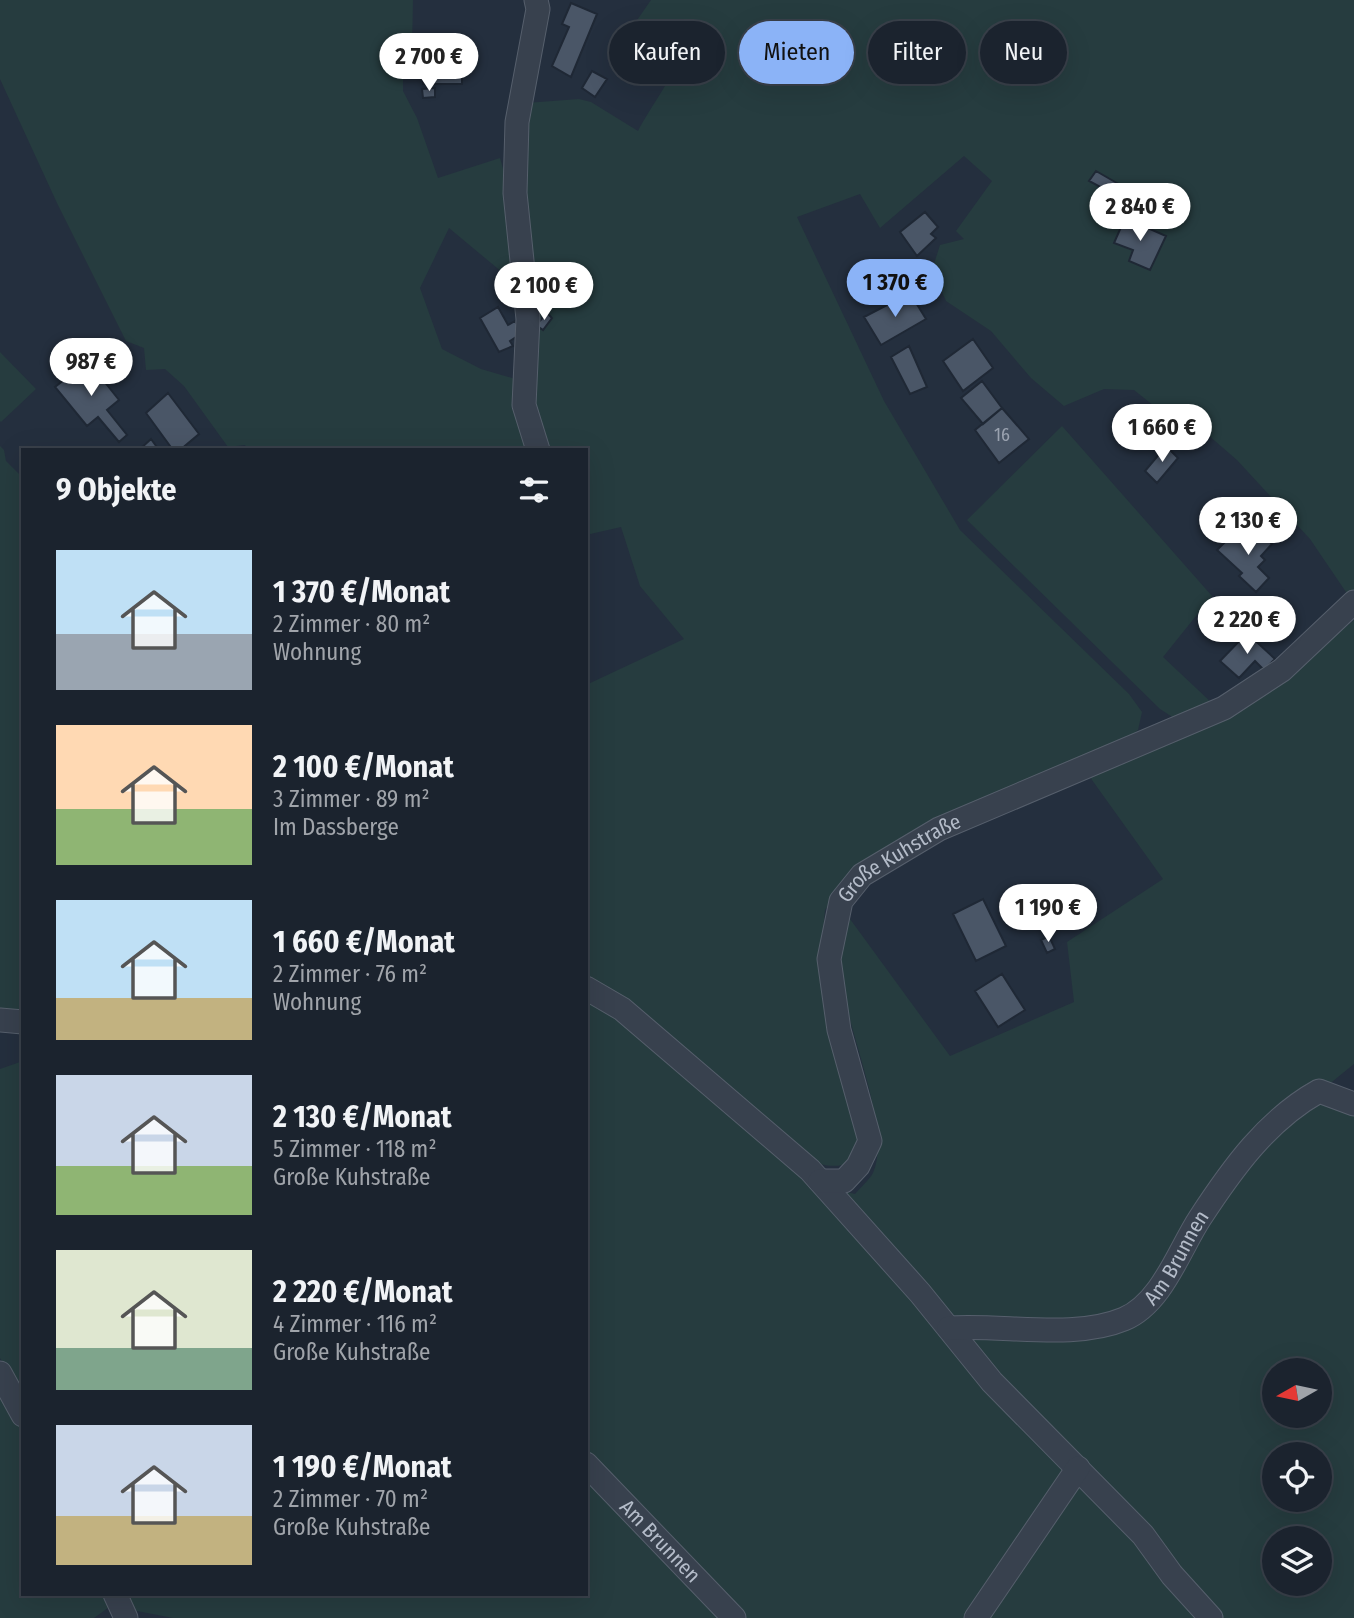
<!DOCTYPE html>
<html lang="de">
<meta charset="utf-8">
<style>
:root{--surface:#1b232e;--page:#282f3a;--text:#f1f3f6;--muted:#a0a4aa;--line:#39404a;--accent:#8bb3f7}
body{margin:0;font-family:"Fira Sans Condensed",sans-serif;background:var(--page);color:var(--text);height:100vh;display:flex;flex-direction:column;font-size:26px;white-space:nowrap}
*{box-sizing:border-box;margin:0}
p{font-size:23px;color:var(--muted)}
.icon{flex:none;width:38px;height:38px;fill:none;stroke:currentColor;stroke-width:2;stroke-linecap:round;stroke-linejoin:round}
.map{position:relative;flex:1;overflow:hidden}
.drawer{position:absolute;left:21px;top:448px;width:567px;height:1148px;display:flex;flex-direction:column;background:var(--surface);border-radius:0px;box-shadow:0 7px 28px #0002,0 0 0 2px var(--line)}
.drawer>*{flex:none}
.guide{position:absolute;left:609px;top:21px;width:639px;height:63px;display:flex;gap:14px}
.needle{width:46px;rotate:261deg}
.fabs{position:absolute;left:1262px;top:1358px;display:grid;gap:14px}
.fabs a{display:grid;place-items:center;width:70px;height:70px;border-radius:50%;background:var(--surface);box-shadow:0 7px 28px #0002,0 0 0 2px var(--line);font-size:35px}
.price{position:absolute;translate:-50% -60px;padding:0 16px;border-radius:24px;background:#fff;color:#222;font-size:23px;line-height:46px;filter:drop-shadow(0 2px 4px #0008)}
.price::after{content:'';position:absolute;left:50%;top:42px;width:21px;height:16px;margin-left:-10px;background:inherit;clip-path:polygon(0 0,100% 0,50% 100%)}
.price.current{background:var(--accent);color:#111}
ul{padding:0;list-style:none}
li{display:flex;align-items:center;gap:21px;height:175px;padding:0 35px}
li span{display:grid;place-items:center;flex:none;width:196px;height:140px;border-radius:0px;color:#555}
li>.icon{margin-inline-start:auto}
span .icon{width:84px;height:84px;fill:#fffc;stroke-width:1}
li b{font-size:30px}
h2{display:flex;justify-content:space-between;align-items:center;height:84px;padding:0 35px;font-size:30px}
.tag{padding:0 24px;border-radius:32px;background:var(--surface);box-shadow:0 7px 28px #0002,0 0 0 2px var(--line);font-size:24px;line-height:63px}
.tag.current{background:var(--accent);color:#111}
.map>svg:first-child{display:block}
.green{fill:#263c3f;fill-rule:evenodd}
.building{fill:#4a5667;stroke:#1f2835;stroke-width:2}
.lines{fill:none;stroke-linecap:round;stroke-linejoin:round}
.minor-casing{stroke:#565f6c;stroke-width:25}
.minor{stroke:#38414e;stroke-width:23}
.labels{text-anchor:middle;stroke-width:5;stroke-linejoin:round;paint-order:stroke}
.number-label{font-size:18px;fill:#9aa2b0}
.street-label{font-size:21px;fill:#b4bcc9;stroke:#1d2633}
</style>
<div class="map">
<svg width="1354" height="1618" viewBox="0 0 1354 1618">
<rect width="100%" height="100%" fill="#242f3e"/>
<!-- green -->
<path class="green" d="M0,0h413l-1,48 -9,26v17l14,27 21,60 62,-20 9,32 12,98 -72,-60 -29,60 22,61 39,20 38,11 13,70h-284l-3,-5 -17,2 -44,-61 -19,-17 -19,1 -2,-22 -18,-7 -69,-138 -57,-124z
M651,0h703v591l-6,4 -38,-56 -73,-79 -59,-51 -14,5 -30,-24 -30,-1 -40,17 -33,-28 -40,-47 -45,-30 -14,-31 8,-25 24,-6 -8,-8 36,-50 -28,-25 -84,72 -20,-34 -63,23 87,184 76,129 169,164 13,18 -4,18 -12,10 -277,136 -24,34 -5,52 40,165c-2,31 -7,44 -41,37l-233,-181v-298l98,-46 -44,-53 -19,-59 -35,8v-85h-44l-6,-14 -10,-186v-147l53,-4 12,3 47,29c9,-19 45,-68 44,-83l-49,-22z
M0,352l36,37 -35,33 -1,-1z
M1062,426l150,170 -49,61 50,47 -36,16 -17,-11 -193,-189z
M0,446l4,4 2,11 17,17v537l-23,-3z
M1354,620v444l-37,30 37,17v507h-1181l-41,-8 -6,-16h460v-596l5,1 154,123 68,62 42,10c6,-7 14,-14 18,-21 21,-48 -33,-154 -33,-212 0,-13 6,-29 10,-42l100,137 124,-54 -7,-60 96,-63 -76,-106 196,-92zM1274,1370h46v46h-46zM1274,1454h46v46h-46zM1274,1538h46v46h-46z
M23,1061v337l-23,-40v-289z
M0,1389l23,44v161h84l5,11 -18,13h-94z"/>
<!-- building -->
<path class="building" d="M571,3l26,11 -26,63 -19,-11 17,-39 -7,-3z
M626,31l31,18 -3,6 -6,-3 -2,4 -25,-16z
M666,43l11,6 -3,6 -12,-6z
M444,60h18v24h-39v-13l17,-1z
M592,71l15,8 -12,18 -13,-9z
M435,88v9l-12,1 -1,-9z
M1096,171l33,19 -16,26 -16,-9 9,-17 -17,-9z
M925,212l13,15 -7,7 5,4 -19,18 -17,-24z
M1125,218l41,18 -16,34 -21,-9 4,-11 -19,-7z
M910,293l16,26 -45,26 -17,-28z
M498,307l10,18 7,-4 7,12 -12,8 3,5 -14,6 -19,-34z
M547,313l5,5 -9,12 -7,-5z
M973,339l20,29 -30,23 -20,-30z
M909,346l18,41 -17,7 -19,-37z
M88,361l31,39 -12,10 20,25 -8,7 -21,-25 -11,9 -32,-39z
M982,381l20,27 -19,16 -22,-26z
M168,393l31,41 -19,16h-7l-27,-37z
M1002,408l27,31 -30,24 -24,-33z
M151,439l8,11h-20z
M1166,446l12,12 -21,25 -12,-12z
M1255,528l17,16 -11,12 4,4 -7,7 11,11 -13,14 -17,-16 3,-3 -25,-23 16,-16 8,8z
M1239,615l11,11 -6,6 -11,-11z
M1247,633l28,26 -11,11 -9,-9 -16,17 -19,-17z
M983,899l23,47 -30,15 -23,-47z
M1049,936l6,13 -8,4 -6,-13z
M1002,974l23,36 -27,17 -23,-36z"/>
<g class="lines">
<!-- minor casing -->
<g class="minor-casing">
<g id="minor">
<path d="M536,0l2,9 -21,113 -2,71 13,126 -4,86 14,45"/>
<path d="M586,988l36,21 188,161 110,123 72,89 151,153 29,40 39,43"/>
<path d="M0,1020l23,2"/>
<path id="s1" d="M820,1181h24l14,-15 12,-25 -31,-111 -10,-71 12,-58 21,-26 77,-46 285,-121 58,-38 72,-68"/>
<path id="s2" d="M949,1328c54,-4 125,12 175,-9 38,-16 55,-69 76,-101 32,-49 67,-98 119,-127l35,13"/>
<path d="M0,1373l23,42"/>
<path id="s3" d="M586,1464l148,154"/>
<path d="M115,1594l11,24"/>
<path d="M976,1618l102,-150"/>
</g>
</g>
<!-- minor -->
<use href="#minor" class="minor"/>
</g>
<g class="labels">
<!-- number labels -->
<g class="number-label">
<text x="1002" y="441">16</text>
</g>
<!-- street labels -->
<g class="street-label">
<text dy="7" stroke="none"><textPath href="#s1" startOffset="392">Große Kuhstraße</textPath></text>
<text dy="7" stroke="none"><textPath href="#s2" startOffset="259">Am Brunnen</textPath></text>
<text dy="7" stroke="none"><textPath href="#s3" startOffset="107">Am Brunnen</textPath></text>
</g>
</g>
</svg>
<div class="fabs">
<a><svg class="needle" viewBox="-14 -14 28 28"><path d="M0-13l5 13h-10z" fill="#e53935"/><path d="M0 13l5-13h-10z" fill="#a0a4aa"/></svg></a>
<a><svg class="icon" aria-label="locate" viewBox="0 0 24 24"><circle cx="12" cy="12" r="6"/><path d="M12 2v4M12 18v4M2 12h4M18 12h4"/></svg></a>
<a><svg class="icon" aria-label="layers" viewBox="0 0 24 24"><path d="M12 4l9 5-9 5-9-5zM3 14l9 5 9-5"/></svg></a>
</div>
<b class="price" style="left:429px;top:93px">2 700 €</b>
<b class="price" style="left:1140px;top:243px">2 840 €</b>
<b class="price current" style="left:895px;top:319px">1 370 €</b>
<b class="price" style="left:544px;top:322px">2 100 €</b>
<b class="price" style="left:91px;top:398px">987 €</b>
<b class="price" style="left:1162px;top:464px">1 660 €</b>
<b class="price" style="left:1248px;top:557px">2 130 €</b>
<b class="price" style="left:1247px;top:656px">2 220 €</b>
<b class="price" style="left:1048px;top:944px">1 190 €</b>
<div class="guide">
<a class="tag">Kaufen</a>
<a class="tag current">Mieten</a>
<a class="tag">Filter</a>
<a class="tag">Neu</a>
</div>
<section class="drawer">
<h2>9 Objekte<svg class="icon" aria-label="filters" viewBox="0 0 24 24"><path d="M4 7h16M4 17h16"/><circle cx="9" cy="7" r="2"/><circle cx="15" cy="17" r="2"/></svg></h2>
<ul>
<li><span style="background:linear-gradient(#bfe0f5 60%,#9aa5b1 0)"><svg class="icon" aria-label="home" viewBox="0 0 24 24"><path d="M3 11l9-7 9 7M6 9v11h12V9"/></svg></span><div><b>1 370 €/Monat</b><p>2 Zimmer · 80 m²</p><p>Wohnung</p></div></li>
<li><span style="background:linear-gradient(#ffd9b3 60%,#8fb573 0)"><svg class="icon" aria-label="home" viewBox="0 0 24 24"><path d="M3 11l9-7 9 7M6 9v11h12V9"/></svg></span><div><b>2 100 €/Monat</b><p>3 Zimmer · 89 m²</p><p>Im Dassberge</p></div></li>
<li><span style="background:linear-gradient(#bfe0f5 70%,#c2b280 0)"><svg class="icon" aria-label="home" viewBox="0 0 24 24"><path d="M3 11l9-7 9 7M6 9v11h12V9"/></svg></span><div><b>1 660 €/Monat</b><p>2 Zimmer · 76 m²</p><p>Wohnung</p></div></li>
<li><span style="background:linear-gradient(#c9d6e8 65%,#8fb573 0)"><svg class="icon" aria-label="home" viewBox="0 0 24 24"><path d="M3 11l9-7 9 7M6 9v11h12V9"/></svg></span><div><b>2 130 €/Monat</b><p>5 Zimmer · 118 m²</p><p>Große Kuhstraße</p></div></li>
<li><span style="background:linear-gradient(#dfe7d0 70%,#7fa58c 0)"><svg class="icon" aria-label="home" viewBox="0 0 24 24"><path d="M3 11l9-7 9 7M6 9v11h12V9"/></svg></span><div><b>2 220 €/Monat</b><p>4 Zimmer · 116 m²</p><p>Große Kuhstraße</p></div></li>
<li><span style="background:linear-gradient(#c9d6e8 65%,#c2b280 0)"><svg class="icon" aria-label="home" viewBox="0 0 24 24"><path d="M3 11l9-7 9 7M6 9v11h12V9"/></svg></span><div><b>1 190 €/Monat</b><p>2 Zimmer · 70 m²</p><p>Große Kuhstraße</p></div></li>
</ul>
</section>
</div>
